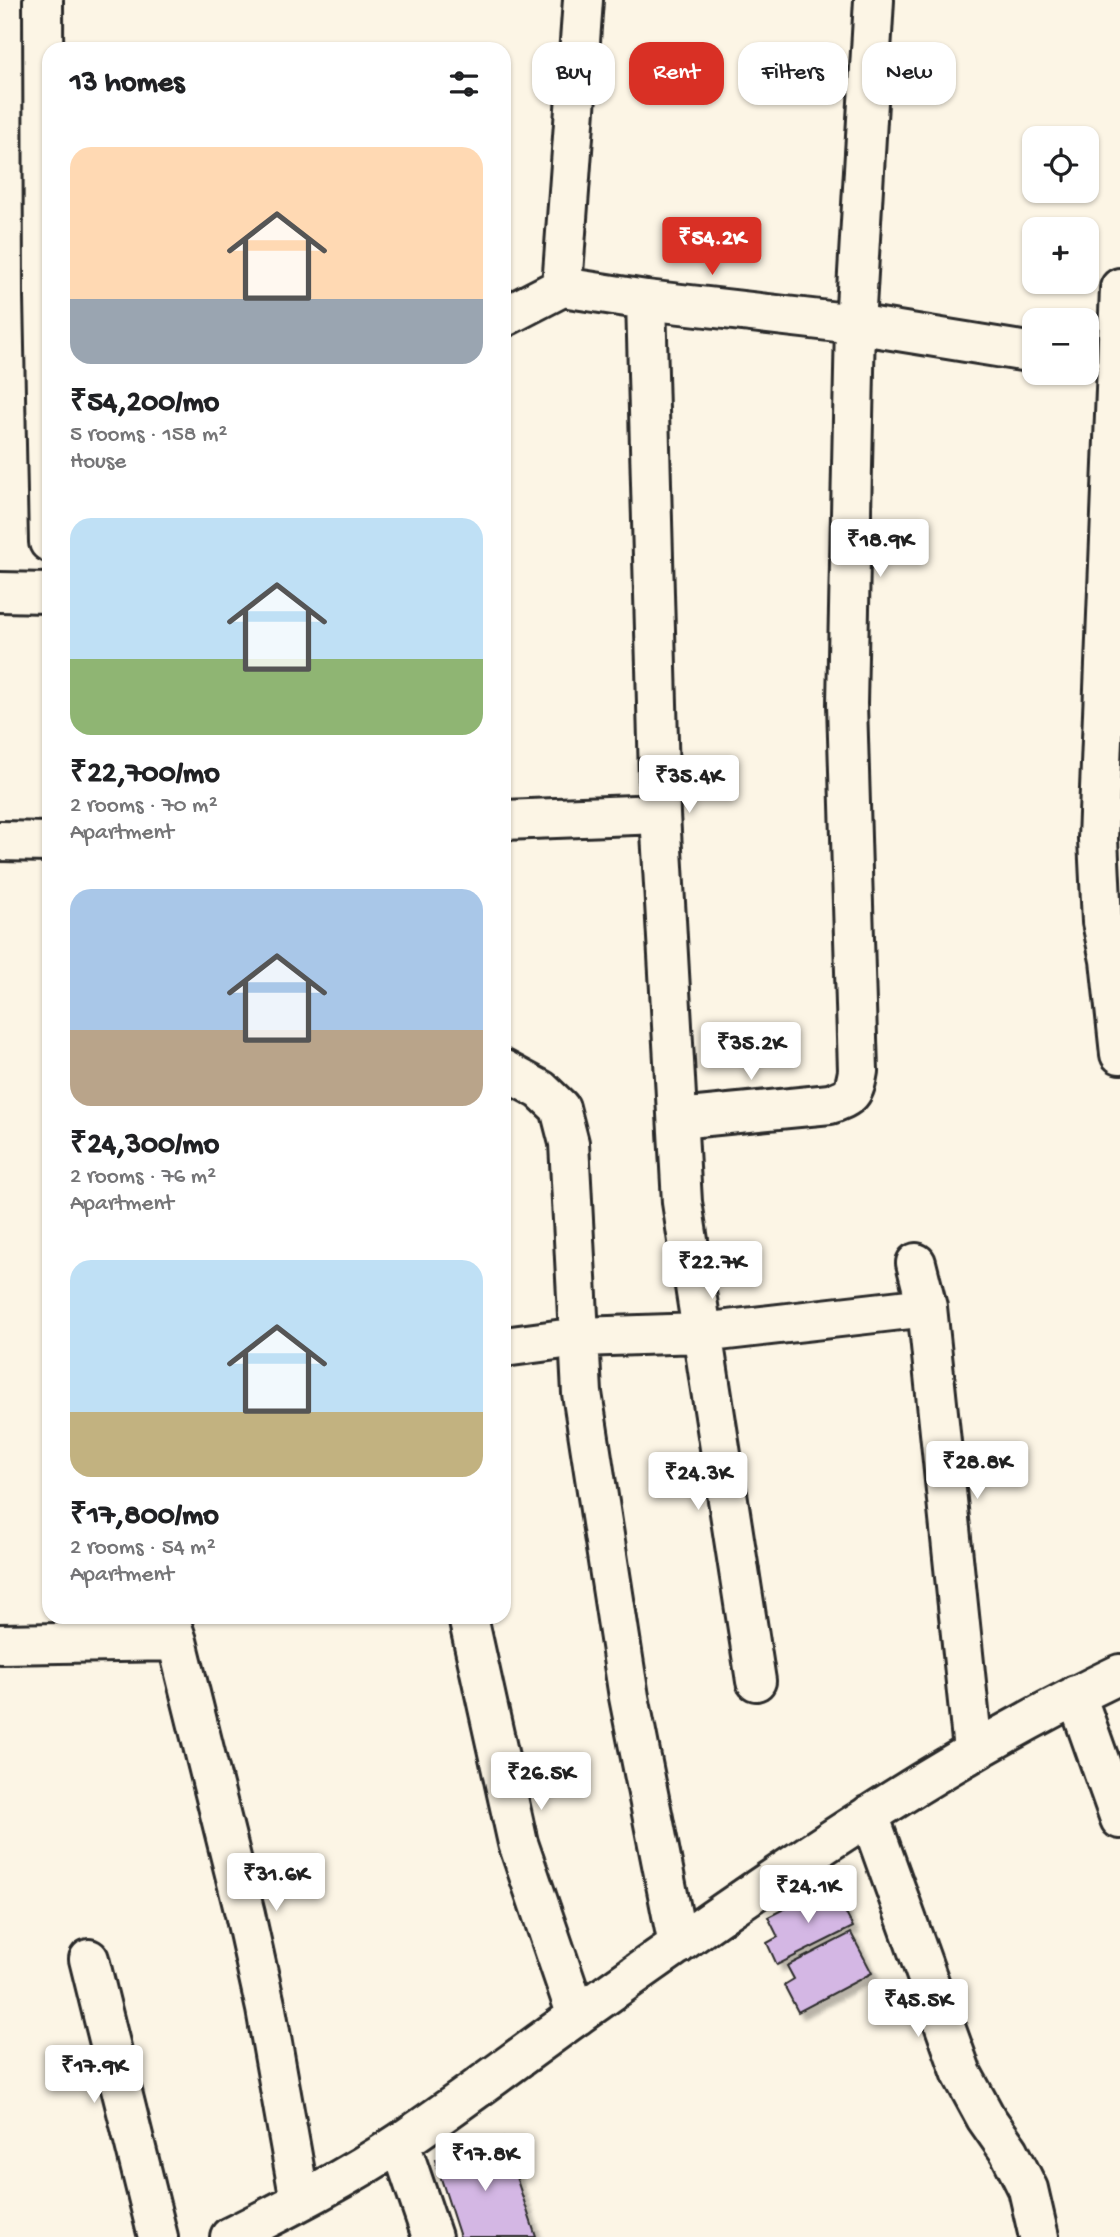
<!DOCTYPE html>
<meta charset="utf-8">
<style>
:root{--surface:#fff;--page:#f6f6f6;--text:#202124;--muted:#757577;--accent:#d93025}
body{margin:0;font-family:"Gochi Hand",sans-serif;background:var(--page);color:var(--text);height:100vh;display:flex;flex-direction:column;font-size:26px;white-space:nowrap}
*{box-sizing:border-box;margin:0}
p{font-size:23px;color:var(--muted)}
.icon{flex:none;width:38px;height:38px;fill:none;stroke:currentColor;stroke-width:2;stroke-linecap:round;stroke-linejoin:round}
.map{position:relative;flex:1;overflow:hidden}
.details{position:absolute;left:42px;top:42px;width:469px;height:1582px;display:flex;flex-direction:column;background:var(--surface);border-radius:21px;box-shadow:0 2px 5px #0004}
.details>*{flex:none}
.banner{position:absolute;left:532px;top:42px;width:483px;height:63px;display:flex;gap:14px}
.buttons{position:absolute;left:1022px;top:126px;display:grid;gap:14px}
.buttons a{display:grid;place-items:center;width:77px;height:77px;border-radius:14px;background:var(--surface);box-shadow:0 2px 5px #0004;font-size:35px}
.price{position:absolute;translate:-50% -60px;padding:0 16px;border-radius:7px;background:#fff;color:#222;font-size:23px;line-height:46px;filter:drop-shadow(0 2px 4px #0008)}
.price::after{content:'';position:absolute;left:50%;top:42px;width:21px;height:16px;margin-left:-10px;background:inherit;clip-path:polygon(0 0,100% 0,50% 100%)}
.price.current{background:var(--accent);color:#fff}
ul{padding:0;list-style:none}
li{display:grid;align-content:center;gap:14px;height:371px;padding:0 28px}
li span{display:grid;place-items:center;height:217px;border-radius:21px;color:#555}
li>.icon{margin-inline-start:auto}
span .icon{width:126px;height:126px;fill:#fffc;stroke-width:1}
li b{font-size:30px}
h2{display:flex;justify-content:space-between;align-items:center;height:84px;padding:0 28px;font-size:30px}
.pill{padding:0 24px;border-radius:21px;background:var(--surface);box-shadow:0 2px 5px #0004;font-size:24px;line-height:63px}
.pill.current{background:var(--accent);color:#fff}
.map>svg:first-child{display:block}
.building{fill:#d4b7e4;stroke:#2b2b2b;stroke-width:2;filter:url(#shadow)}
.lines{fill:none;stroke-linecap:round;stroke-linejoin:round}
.minor-casing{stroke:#2b2b2b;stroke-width:44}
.minor{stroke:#fcf5e5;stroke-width:38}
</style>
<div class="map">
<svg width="1120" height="2237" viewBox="0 0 1120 2237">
<defs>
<filter id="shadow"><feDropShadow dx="6" dy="6" stdDeviation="2" flood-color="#0004"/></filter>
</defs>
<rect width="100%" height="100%" fill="#fcf5e5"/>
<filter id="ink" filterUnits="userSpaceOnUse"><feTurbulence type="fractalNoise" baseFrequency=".0143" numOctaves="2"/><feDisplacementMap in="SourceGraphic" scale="14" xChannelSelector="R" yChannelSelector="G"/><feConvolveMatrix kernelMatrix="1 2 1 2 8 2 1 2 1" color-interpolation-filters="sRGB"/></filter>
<g filter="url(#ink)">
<!-- building -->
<path class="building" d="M831,1885l22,42 -76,38 -10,-22 11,-6 -10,-20z
M851,1933l21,40 -74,39 -14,-27 10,-6 -7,-13z
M503,2138l33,99h-76l-25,-77z"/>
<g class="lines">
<!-- minor casing -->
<g class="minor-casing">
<path id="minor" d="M43,0l1,297 5,245
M562,287l21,-287
M1120,288l-4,102h4
M646,300l14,514 22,388 74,479
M504,317l58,-30 84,13 209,24 179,29
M1116,390l-18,449 4,83 8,38 10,-2
M0,592l49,1
M504,820l156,-6
M0,841l49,1
M1110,960l10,94
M504,1070l37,20 19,18 9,35 13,250 47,304 49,248
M678,1119l152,-15c22,-8 24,-10 28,-33l-11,-367 8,-380 19,-324
M916,1263l11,44 46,443
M504,1347l75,-10 122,-4 226,-26
M169,1617l8,24 68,273 21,95 34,192
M468,1617l50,226 59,173
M0,1644l177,-3
M1076,1695l44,124
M869,1815l93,259 24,44 23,33 19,38 11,48
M89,1959l69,278
M400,2143l32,94
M230,2237c58,-29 117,-59 171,-95 60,-40 118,-85 177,-127 174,-123 349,-249 542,-341"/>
</g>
<!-- minor -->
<use href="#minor" class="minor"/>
</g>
</g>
</svg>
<div class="buttons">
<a><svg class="icon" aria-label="locate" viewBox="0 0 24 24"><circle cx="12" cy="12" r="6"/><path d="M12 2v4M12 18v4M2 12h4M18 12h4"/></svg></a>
<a>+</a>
<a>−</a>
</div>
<b class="price current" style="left:712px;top:277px">₹54.2K</b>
<b class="price" style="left:880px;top:579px">₹18.9K</b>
<b class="price" style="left:689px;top:815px">₹35.4K</b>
<b class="price" style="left:751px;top:1082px">₹35.2K</b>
<b class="price" style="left:712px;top:1301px">₹22.7K</b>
<b class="price" style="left:977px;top:1501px">₹28.8K</b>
<b class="price" style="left:698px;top:1512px">₹24.3K</b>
<b class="price" style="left:541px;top:1812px">₹26.5K</b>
<b class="price" style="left:276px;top:1913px">₹31.6K</b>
<b class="price" style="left:808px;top:1925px">₹24.1K</b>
<b class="price" style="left:918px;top:2039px">₹45.5K</b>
<b class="price" style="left:94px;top:2105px">₹17.9K</b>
<b class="price" style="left:485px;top:2193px">₹17.8K</b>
<div class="banner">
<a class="pill">Buy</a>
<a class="pill current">Rent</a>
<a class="pill">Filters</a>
<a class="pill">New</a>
</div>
<section class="details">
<h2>13 homes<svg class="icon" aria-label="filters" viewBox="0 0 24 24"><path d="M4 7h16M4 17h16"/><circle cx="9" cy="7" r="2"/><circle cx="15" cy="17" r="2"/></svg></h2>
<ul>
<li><span style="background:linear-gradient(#ffd9b3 70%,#9aa5b1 0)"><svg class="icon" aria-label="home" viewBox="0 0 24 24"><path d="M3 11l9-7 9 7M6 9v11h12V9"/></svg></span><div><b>₹54,200/mo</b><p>5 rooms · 158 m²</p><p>House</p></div></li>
<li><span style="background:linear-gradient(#bfe0f5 65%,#8fb573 0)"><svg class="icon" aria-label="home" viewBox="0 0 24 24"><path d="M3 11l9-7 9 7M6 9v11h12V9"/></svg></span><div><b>₹22,700/mo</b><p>2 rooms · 70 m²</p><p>Apartment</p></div></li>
<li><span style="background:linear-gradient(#a9c7e8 65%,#b9a48a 0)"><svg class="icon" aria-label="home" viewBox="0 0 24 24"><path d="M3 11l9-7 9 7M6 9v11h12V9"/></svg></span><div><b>₹24,300/mo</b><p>2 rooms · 76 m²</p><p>Apartment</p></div></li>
<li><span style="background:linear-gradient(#bfe0f5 70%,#c2b280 0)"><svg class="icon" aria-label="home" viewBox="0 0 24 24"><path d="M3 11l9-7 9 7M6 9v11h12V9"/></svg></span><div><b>₹17,800/mo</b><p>2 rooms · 54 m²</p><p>Apartment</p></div></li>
</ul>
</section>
</div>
